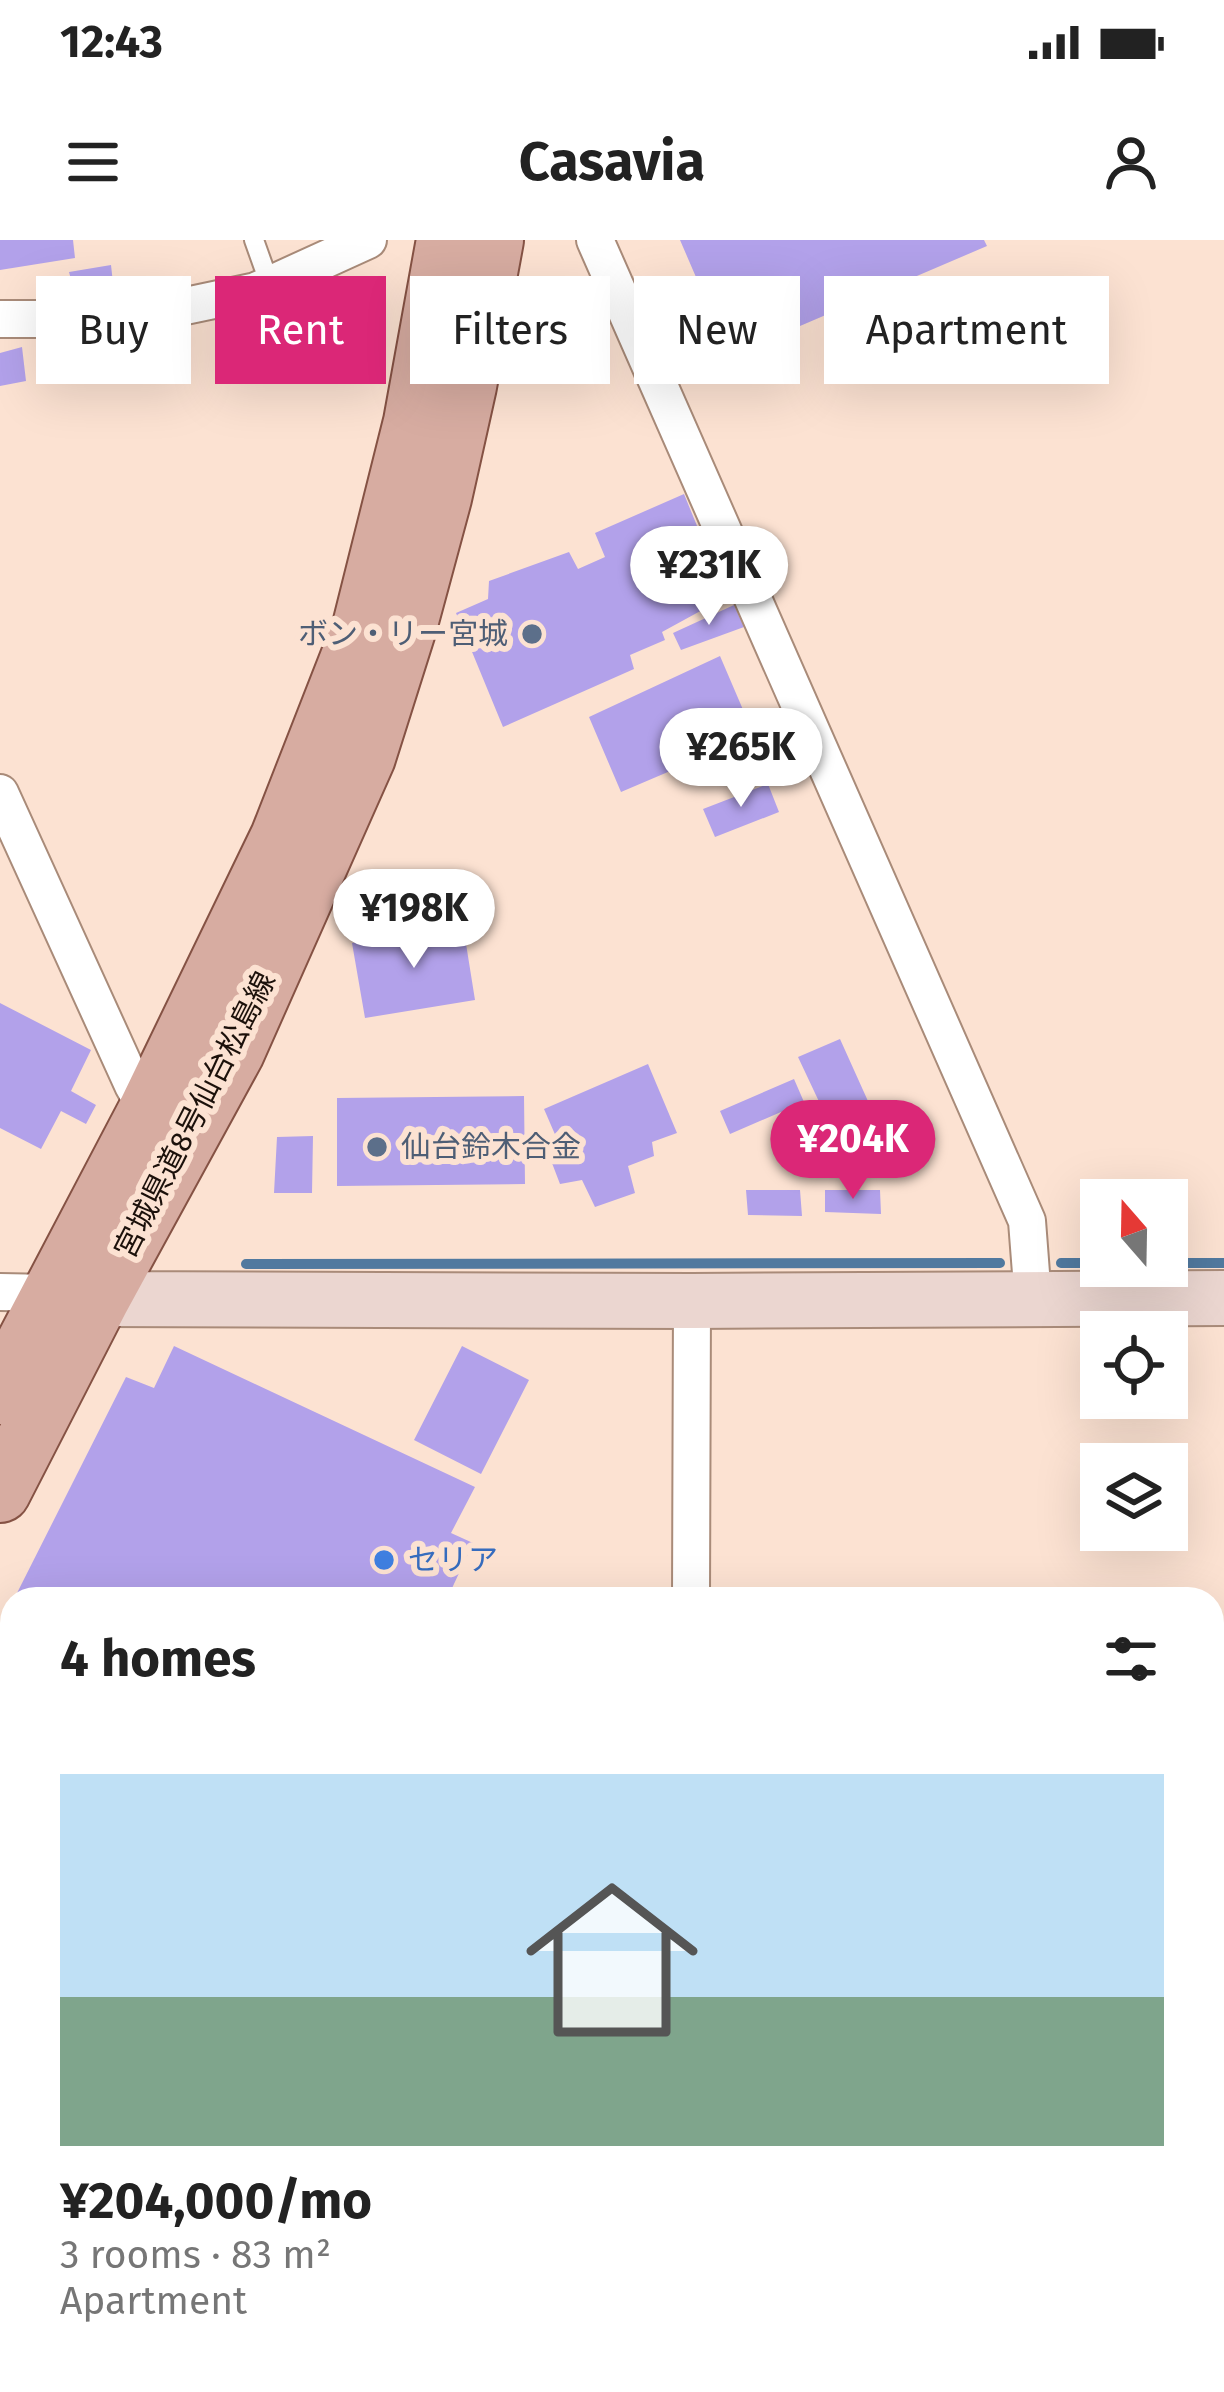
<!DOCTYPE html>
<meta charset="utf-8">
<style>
:root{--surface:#fff;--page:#f2f2f2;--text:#222;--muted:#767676;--accent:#db2777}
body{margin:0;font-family:"Fira Sans","Noto Sans JP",sans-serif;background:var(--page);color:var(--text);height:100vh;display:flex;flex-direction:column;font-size:45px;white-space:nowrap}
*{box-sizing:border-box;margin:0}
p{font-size:39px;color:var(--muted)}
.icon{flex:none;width:66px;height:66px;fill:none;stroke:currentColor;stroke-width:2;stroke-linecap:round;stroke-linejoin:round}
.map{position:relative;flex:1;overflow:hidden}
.drawer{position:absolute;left:0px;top:1347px;width:1224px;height:807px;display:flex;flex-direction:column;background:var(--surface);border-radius:36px 36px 0 0;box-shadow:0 12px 48px #0002}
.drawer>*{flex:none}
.guide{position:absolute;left:36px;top:36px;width:1152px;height:108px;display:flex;gap:24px}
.needle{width:78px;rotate:340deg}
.fabs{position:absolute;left:1080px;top:939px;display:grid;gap:24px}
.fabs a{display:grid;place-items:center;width:108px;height:108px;border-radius:0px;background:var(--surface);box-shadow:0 12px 48px #0002;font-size:60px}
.price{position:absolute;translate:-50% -102px;padding:0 27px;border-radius:42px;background:#fff;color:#222;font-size:39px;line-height:78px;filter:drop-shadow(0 3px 6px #0008)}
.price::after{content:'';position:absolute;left:50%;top:72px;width:36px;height:27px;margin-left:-18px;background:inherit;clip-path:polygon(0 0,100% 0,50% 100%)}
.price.selected{background:var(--accent);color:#fff}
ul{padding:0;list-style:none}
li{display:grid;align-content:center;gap:24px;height:636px;padding:0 60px}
li span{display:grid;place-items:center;height:372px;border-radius:0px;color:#555}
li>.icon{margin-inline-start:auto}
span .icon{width:216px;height:216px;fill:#fffc;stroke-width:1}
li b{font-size:51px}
h2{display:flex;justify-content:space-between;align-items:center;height:144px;padding:0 60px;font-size:51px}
.chip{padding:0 42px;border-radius:0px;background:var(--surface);box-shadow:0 12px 48px #0002;font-size:42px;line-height:108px}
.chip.selected{background:var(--accent);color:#fff}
.status{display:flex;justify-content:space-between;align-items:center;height:84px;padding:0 60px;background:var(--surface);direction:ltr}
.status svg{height:33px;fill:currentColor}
header{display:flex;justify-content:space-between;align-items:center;height:156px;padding:0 60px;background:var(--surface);font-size:54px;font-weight:700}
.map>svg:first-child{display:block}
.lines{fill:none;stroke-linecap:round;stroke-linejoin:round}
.stream{stroke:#51799f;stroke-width:10}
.building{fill:#b2a1ea}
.lane-casing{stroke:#a98b79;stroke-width:22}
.street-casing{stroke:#a98b79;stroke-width:40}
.secondary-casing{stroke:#a98b79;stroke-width:58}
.primary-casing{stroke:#855244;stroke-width:64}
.path{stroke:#927f74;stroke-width:6;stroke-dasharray:12 6;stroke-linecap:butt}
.lane{stroke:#fff;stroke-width:18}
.street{stroke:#fff;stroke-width:36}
.secondary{stroke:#ebd6d0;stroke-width:54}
.primary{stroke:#d7aca1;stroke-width:60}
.service-dot{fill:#5c6f8a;stroke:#fce2d2;stroke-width:4.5}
.shop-dot{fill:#3f7fe0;stroke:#fce2d2;stroke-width:4.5}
.labels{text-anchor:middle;stroke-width:12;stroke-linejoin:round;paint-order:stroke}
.service-label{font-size:30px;fill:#4e5e75;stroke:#fce2d2;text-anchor:end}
.street-label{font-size:30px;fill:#1c110b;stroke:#fce2d2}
.shop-label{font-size:30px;fill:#366cbe;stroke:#fce2d2;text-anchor:start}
</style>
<div class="status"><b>12:43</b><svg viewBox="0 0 49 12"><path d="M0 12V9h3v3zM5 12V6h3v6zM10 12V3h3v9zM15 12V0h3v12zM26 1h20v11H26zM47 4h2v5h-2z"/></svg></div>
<header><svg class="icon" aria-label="menu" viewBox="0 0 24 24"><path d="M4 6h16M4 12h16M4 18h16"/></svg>Casavia<svg class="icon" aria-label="person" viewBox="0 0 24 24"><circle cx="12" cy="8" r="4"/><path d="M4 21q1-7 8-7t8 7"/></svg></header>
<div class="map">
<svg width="1224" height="2152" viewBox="0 0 1224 2152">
<rect width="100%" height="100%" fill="#fce2d2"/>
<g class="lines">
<!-- stream -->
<path class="stream" d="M1061,1023h40
M1167,1023h57
M246,1024l754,-1"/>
</g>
<!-- building -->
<path class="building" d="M0,0h73l2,18 -75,12z
M680,0h304l3,6 -257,110z
M111,25l3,27 -39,3 -6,-23z
M348,36l12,26 -56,20 -8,-26z
M289,57l14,37 -68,28 -15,-41z
M22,107l4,34 -26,5v-33z
M684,254l42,103 -64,35 3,8 -35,15 4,14 -131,58 -47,-114 32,-14 1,-18 80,-29 9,17 27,-12 -10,-24z
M734,365l10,22 -63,23 -8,-17z
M720,416l27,63 -11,3 7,18 -122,52 -32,-75z
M768,544l11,28 -64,25 -12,-28z
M463,685l12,75 -110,18 -13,-75z
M0,763l91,47 -20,41 25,14 -10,19 -25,-13 -20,38 -41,-21z
M840,799l41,91 -42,14 -41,-87z
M648,824l29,69 -25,9 2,14 -26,10 7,27 -40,14 -13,-27 -22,4 -13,-34 13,-4 -16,-37z
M794,839l10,23 -74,32 -10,-23z
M524,856l1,88 -188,2v-88z
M313,896l-1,57h-38l3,-56z
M746,950h54l2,26 -54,-1z
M825,950h55l1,24 -56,-2z
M174,1106l301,141 -24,46 22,10 -26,56h-433l112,-222 28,11z
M462,1106l67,34 -48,94 -67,-34z
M12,1364v305l-12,-6v-275z"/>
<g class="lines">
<!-- lane casing -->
<g class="lane-casing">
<path id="lane" d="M254,0l16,45"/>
</g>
<!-- street casing -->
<g class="street-casing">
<path id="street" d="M595,0l432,981 6,78
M0,79h124l132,-28 112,-51
M0,553l133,292 15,27
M0,1052l52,1
M691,1359l1,-298
M0,1835h12
M690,2142v10"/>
</g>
<!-- secondary casing -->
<g class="secondary-casing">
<path id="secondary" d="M61,1054l38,5 593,2 532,-3"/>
</g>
<!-- primary casing -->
<g class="primary-casing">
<path id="primary" d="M0,1154l148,-282 133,-275 81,-207 52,-208 33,-182
M0,1252l99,-193 135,-247 131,-295 42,-133 34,-126 25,-112 27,-146"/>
</g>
<!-- path -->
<path class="path" d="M1212,1832h12"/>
<!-- lane -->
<use href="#lane" class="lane"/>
<!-- street -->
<use href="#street" class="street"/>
<!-- secondary -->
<use href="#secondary" class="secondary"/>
<!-- primary -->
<use href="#primary" class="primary"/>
</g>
<!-- markers -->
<g class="service-dot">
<circle cx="532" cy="394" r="12"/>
<circle cx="377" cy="907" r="12"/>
</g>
<circle class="shop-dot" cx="384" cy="1320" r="12"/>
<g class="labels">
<!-- service labels -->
<g class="service-label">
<text x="508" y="404">ボン・リー宮城</text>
<text x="401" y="917" text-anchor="start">仙台鈴木合金</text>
</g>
<!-- street labels -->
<g class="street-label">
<text transform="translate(195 875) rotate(-63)" y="10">宮城県道8号仙台松島線</text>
</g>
<!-- shop labels -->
<g class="shop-label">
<text x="408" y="1330">セリア</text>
</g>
</g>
</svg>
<div class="fabs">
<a><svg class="needle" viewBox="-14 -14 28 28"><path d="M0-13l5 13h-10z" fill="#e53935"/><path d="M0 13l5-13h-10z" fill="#767676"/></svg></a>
<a><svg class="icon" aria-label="locate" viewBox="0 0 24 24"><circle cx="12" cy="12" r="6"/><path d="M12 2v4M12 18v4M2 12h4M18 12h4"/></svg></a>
<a><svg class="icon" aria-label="layers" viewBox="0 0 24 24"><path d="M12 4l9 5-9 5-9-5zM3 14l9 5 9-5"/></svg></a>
</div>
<b class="price" style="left:709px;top:388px">¥231K</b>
<b class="price" style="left:741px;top:570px">¥265K</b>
<b class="price" style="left:414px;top:731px">¥198K</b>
<b class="price selected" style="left:853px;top:962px">¥204K</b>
<div class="guide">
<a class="chip">Buy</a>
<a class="chip selected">Rent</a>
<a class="chip">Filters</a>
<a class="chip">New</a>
<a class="chip">Apartment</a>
</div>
<section class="drawer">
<h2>4 homes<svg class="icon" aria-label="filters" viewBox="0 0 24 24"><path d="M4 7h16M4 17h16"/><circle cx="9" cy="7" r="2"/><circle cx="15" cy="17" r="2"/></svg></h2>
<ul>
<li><span style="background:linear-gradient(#bfe0f5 60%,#7fa58c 0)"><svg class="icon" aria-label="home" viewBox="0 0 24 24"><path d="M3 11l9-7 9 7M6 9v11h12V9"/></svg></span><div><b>¥204,000/mo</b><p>3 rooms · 83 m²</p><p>Apartment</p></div></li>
</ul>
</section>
</div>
